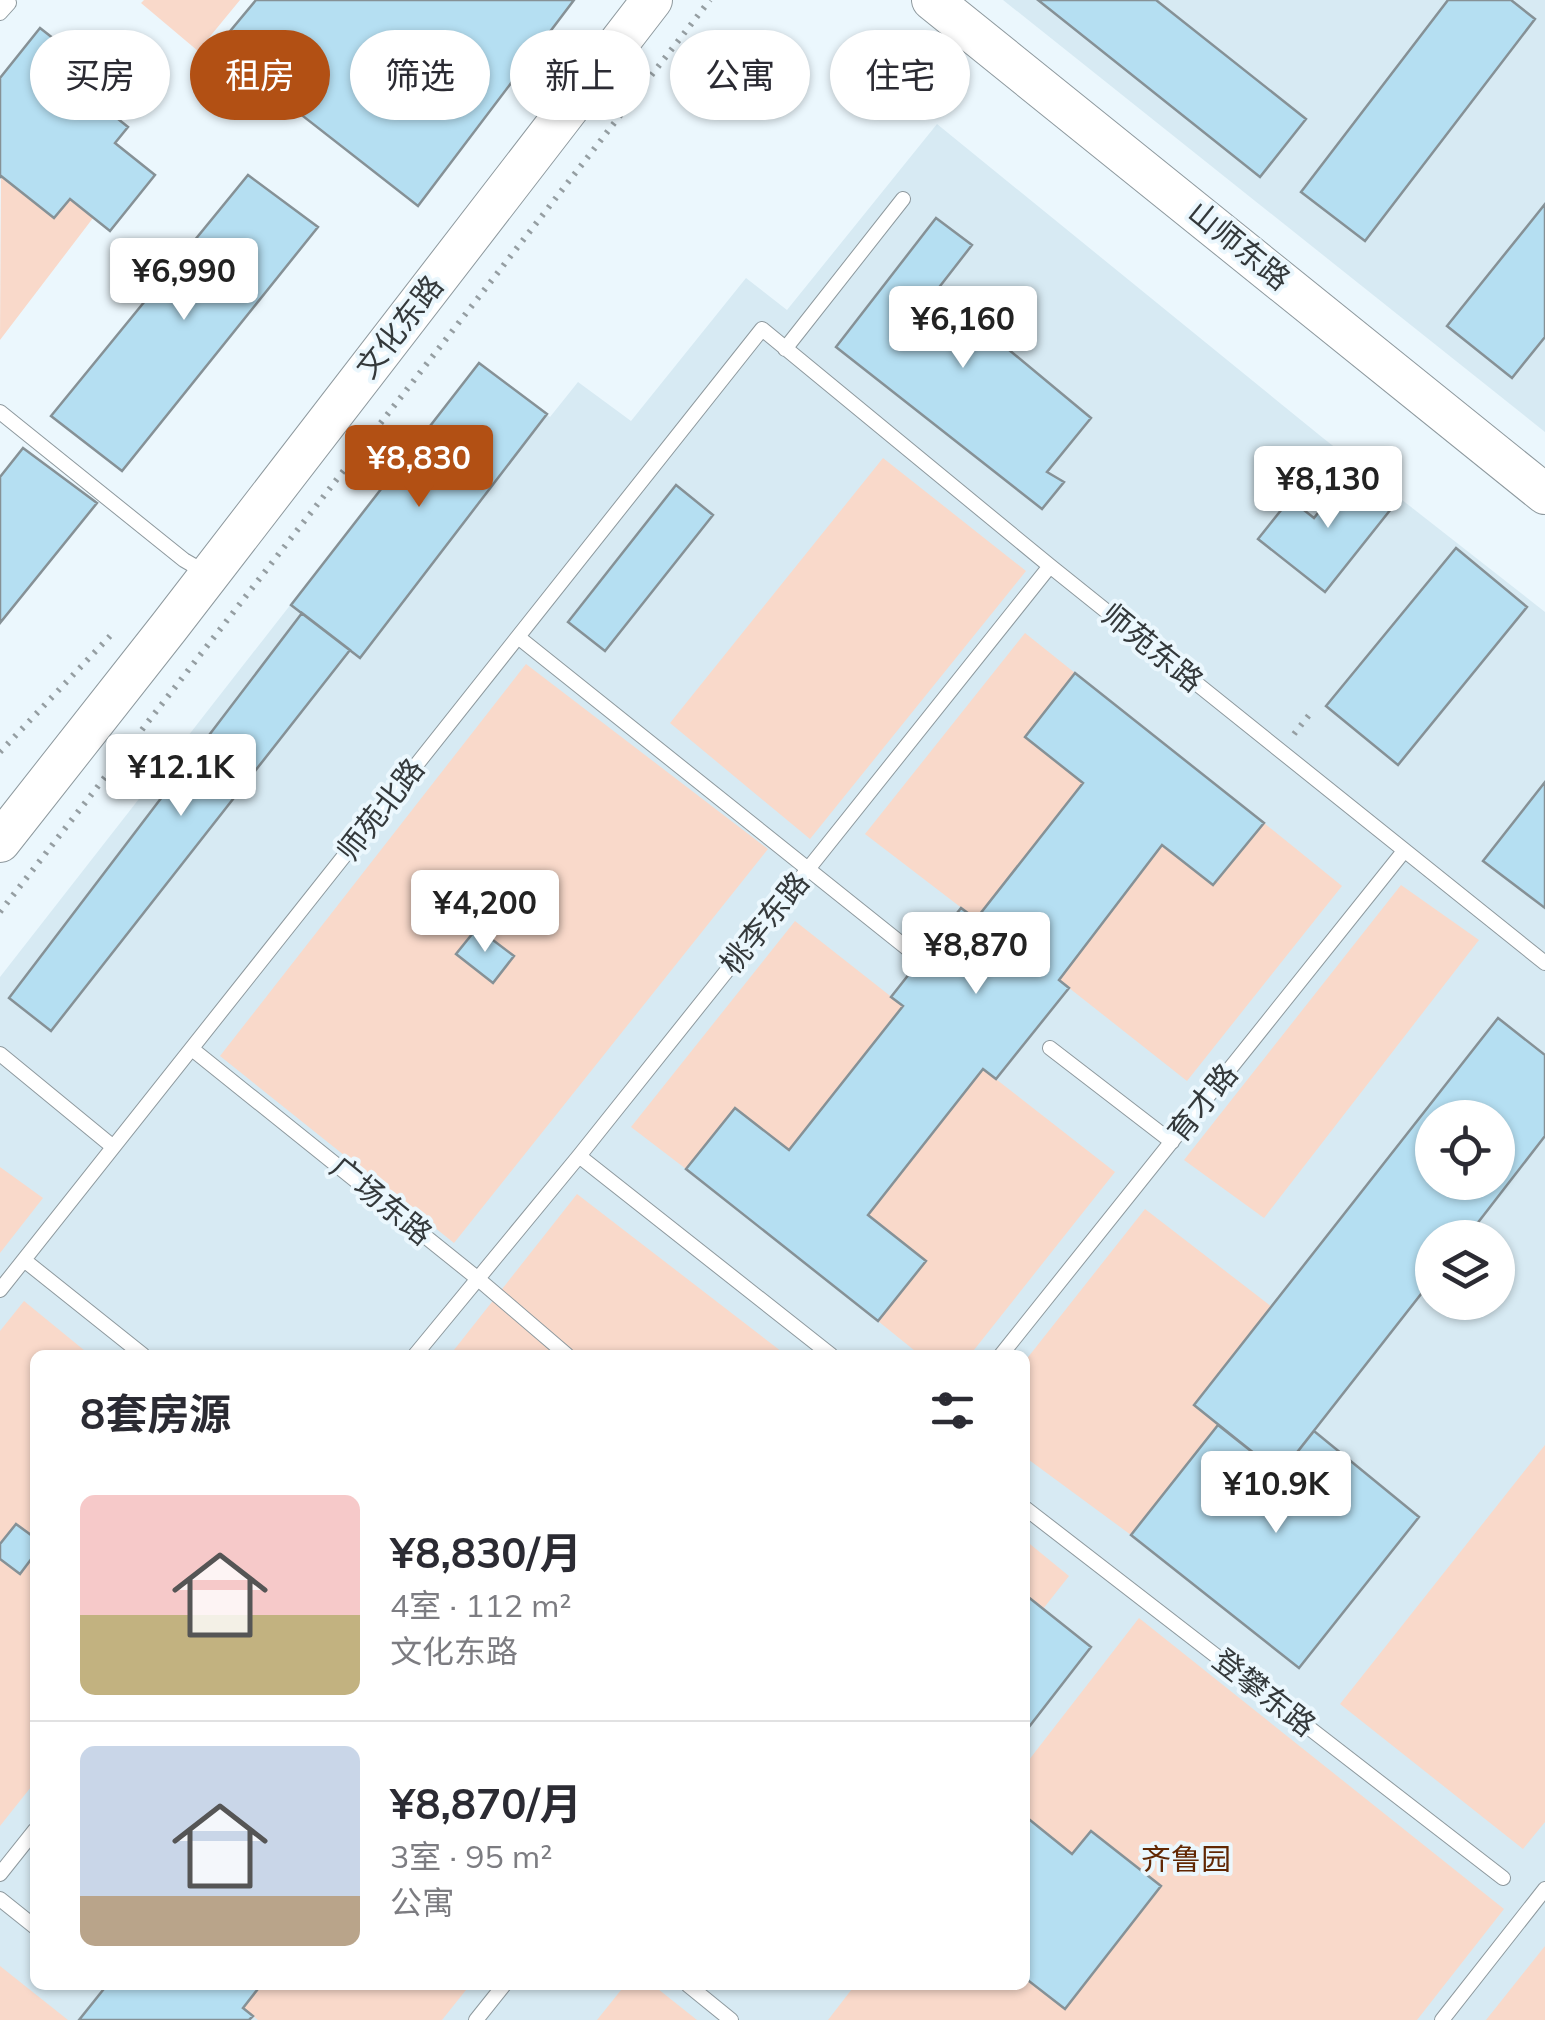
<!DOCTYPE html>
<html lang="zh">
<meta charset="utf-8">
<style>
:root{--surface:#fff;--page:#f2f2f3;--text:#2b2b33;--muted:#7c7c81;--line:#e1e1e2;--accent:#b25014}
body{margin:0;font-family:Mulish,"Noto Sans SC",sans-serif;background:var(--page);color:var(--text);height:100vh;display:flex;flex-direction:column;font-size:38px;white-space:nowrap}
*{box-sizing:border-box;margin:0}
p{font-size:32px;color:var(--muted)}
.icon{flex:none;width:55px;height:55px;fill:none;stroke:currentColor;stroke-width:2;stroke-linecap:round;stroke-linejoin:round}
.map{position:relative;flex:1;overflow:hidden}
.drawer{position:absolute;left:30px;top:1350px;width:1000px;height:640px;display:flex;flex-direction:column;background:var(--surface);border-radius:15px;box-shadow:0 2px 8px #0004}
.drawer>*{flex:none}
.guide{position:absolute;left:30px;top:30px;width:1000px;height:90px;display:flex;gap:20px}
.fabs{position:absolute;left:1415px;top:1100px;display:grid;gap:20px}
.fabs a{display:grid;place-items:center;width:100px;height:100px;border-radius:50%;background:var(--surface);box-shadow:0 2px 8px #0004;font-size:50px}
.price{position:absolute;translate:-50% -85px;padding:0 22px;border-radius:10px;background:#fff;color:#222;font-size:32px;line-height:65px;filter:drop-shadow(0 2px 5px #0008)}
.price::after{content:'';position:absolute;left:50%;top:60px;width:30px;height:22px;margin-left:-15px;background:inherit;clip-path:polygon(0 0,100% 0,50% 100%)}
.price.active{background:var(--accent);color:#fff}
ul{padding:0;list-style:none}
li{display:flex;align-items:center;gap:30px;height:250px;padding:0 50px}
li+li{border-top:2px solid var(--line)}
li span{display:grid;place-items:center;flex:none;width:280px;height:200px;border-radius:15px;color:#555}
li>.icon{margin-inline-start:auto}
span .icon{width:120px;height:120px;fill:#fffc;stroke-width:1}
li b{font-size:42px}
h2{display:flex;justify-content:space-between;align-items:center;height:120px;padding:0 50px;font-size:42px}
.pill{padding:0 35px;border-radius:45px;background:var(--surface);box-shadow:0 2px 8px #0004;font-size:35px;line-height:90px}
.pill.active{background:var(--accent);color:#fff}
.map>svg:first-child{display:block}
.built{fill:#d7eaf3;fill-rule:evenodd}
.green{fill:#f9d9ca}
.building{fill:#b5dff2;stroke:#869196;stroke-width:2.5;fill-rule:evenodd}
.lines{fill:none;stroke-linecap:round;stroke-linejoin:round}
.lane-casing{stroke:#8e999e;stroke-width:16}
.secondary-casing{stroke:#8e999e;stroke-width:42}
.path{stroke:#959ea2;stroke-width:6;stroke-dasharray:2.5 8;stroke-linecap:butt}
.lane{stroke:#fff;stroke-width:14}
.secondary{stroke:#fff;stroke-width:40}
.labels{text-anchor:middle;stroke-width:8;stroke-linejoin:round;paint-order:stroke}
.street-label{font-size:30px;fill:#34393b;stroke:#ebf7fd}
.park-label{font-size:30px;fill:#612703;stroke:#ebf7fd}
</style>
<div class="map">
<svg width="1545" height="2020" viewBox="0 0 1545 2020">
<rect width="100%" height="100%" fill="#ebf7fd"/>
<!-- built -->
<path class="built" d="M1003,0h542v432z
M937,124l386,314 222,174v1408h-1545v-1043l479,-614 71,54 28,-35 53,39 115,-143 41,32zM1432,1118h66v64h-66zM1432,1238h66v64h-66zM35,1355h990v630h-990z"/>
<!-- green -->
<path class="green" d="M144,0h96l-42,51 -57,-48z
M1,176l69,23 23,19 -93,122z
M883,458l143,113 -216,268 -140,-116z
M1025,633l50,40 -49,64 57,46 -107,136 -111,-85z
M526,664l242,185 -314,394 -234,-187z
M1264,823l78,63 -155,195 -128,-101 103,-135 51,40z
M1401,885l78,55 -215,278 -80,-58z
M795,921l108,85 -114,144 -53,-42 -50,61 -55,-42z
M983,1069l132,103 -145,183h-50l-42,-34 48,-60 -58,-46z
M0,1167l43,31 -43,55z
M577,1194l209,161h-336z
M1145,1209l127,98 -78,98 24,20 -87,110 -106,-78v-96z
M24,1301l66,54h-55v427l-35,44v-495z
M1545,1445v377l-22,27 -183,-145z
M1025,1540l44,36 -26,33 -16,-12 -2,2z
M1139,1618l365,291 -87,111h-589l27,-35h170v-220z
M1545,1946v74h-59z
M0,1966l68,54h-68z
M261,1985h209l-28,35h-184l-15,-12z
M625,1985h28l44,35h-100z"/>
<!-- building -->
<path class="building" d="M256,0h318l-156,206 -202,-158z
M1038,0h118l150,119 -46,58z
M1448,0h63l24,19 -170,222 -64,-49z
M40,28l51,40 -14,18 51,41 -13,16 40,32 -45,56 -40,-32 -16,19 -53,-42 -1,2v-100z
M248,175l70,52 -196,244 -71,-55z
M1545,204v133l-33,41 -65,-52z
M936,218l36,27 -35,45 154,128 -44,54 17,10 -22,27 -206,-162z
M479,363l68,51 -187,244 -69,-53z
M23,448l74,55 -97,120v-146z
M1352,470l43,34 -70,88 -67,-53 32,-40 24,19z
M676,485l37,30 -108,136 -37,-29z
M1456,548l71,59 -129,158 -72,-59z
M302,613l48,37 -299,381 -42,-33z
M1075,673l189,150 -51,62 -51,-40 -103,135 10,8 -73,91 -13,-10 -115,146 58,46 -48,60 -192,-152 49,-61 54,42 114,-144 -12,-9 70,-89 15,11 107,-136 -58,-46z
M1545,782v126l-62,-47z
M477,928l37,28 -21,27 -37,-29z
M1498,1018l47,37v81l-79,102h-34v42l-152,194 -86,-69zM1432,1118h66v64h-66z
M1218,1425l62,49 34,-43 105,86 -120,151 -168,-133z
M16,1524l19,14v16l-15,20 -20,-15v-15z
M1027,1596l64,51 -66,85v-133z
M1025,1816l47,38 19,-23 70,55 -96,123 -40,-31z
M107,1985h154l-18,23 10,8 -4,4h-170z"/>
<g class="lines">
<!-- lane casing -->
<g class="lane-casing">
<path id="lane" d="M0,13l9,-10 -4,-3
M785,349l118,-150
M0,412l184,148 24,14
M518,637l390,312
M1050,1048l122,94
M192,1049l285,229 90,77
M0,1054l112,92
M579,1156l252,199
M24,1260l119,95
M0,1290l762,-961 288,237 495,397
M415,1355l164,-199 471,-590
M1001,1355l403,-504
M1025,1508l478,370
M0,1874l35,-44
M0,1899l35,28
M688,1985l43,35
M476,2020l28,-35
M1442,2020l103,-131"/>
</g>
<!-- secondary casing -->
<g class="secondary-casing">
<path id="secondary" d="M932,0l613,494
M0,842l169,-215 483,-627"/>
</g>
<!-- path -->
<path class="path" d="M1294,734l15,-19
M0,752l110,-116
M0,912l710,-912"/>
<!-- lane -->
<use href="#lane" class="lane"/>
<!-- secondary -->
<use href="#secondary" class="secondary"/>
</g>
<g class="labels">
<!-- street labels -->
<g class="street-label">
<text transform="translate(1239 246) rotate(39)" y="10">山师东路</text>
<text transform="translate(400 327) rotate(-52)" y="10">文化东路</text>
<text transform="translate(1152 648) rotate(39)" y="10">师苑东路</text>
<text transform="translate(381 810) rotate(-52)" y="10">师苑北路</text>
<text transform="translate(765 923) rotate(-51)" y="10">桃李东路</text>
<text transform="translate(1203 1103) rotate(-51)" y="10">育才路</text>
<text transform="translate(381 1201) rotate(39)" y="10">广场东路</text>
<text transform="translate(1264 1693) rotate(38)" y="10">登攀东路</text>
</g>
<!-- park labels -->
<g class="park-label">
<text x="1186" y="1870">齐鲁园</text>
</g>
</g>
</svg>
<div class="fabs">
<a><svg class="icon" aria-label="locate" viewBox="0 0 24 24"><circle cx="12" cy="12" r="6"/><path d="M12 2v4M12 18v4M2 12h4M18 12h4"/></svg></a>
<a><svg class="icon" aria-label="layers" viewBox="0 0 24 24"><path d="M12 4l9 5-9 5-9-5zM3 14l9 5 9-5"/></svg></a>
</div>
<b class="price" style="left:184px;top:323px">¥6,990</b>
<b class="price" style="left:963px;top:371px">¥6,160</b>
<b class="price active" style="left:419px;top:510px">¥8,830</b>
<b class="price" style="left:1328px;top:531px">¥8,130</b>
<b class="price" style="left:181px;top:819px">¥12.1K</b>
<b class="price" style="left:485px;top:955px">¥4,200</b>
<b class="price" style="left:976px;top:997px">¥8,870</b>
<b class="price" style="left:1276px;top:1536px">¥10.9K</b>
<div class="guide">
<a class="pill">买房</a>
<a class="pill active">租房</a>
<a class="pill">筛选</a>
<a class="pill">新上</a>
<a class="pill">公寓</a>
<a class="pill">住宅</a>
</div>
<section class="drawer">
<h2>8套房源<svg class="icon" aria-label="filters" viewBox="0 0 24 24"><path d="M4 7h16M4 17h16"/><circle cx="9" cy="7" r="2"/><circle cx="15" cy="17" r="2"/></svg></h2>
<ul>
<li><span style="background:linear-gradient(#f6c9c9 60%,#c2b280 0)"><svg class="icon" aria-label="home" viewBox="0 0 24 24"><path d="M3 11l9-7 9 7M6 9v11h12V9"/></svg></span><div><b>¥8,830/月</b><p>4室 · 112 m²</p><p>文化东路</p></div></li>
<li><span style="background:linear-gradient(#c9d6e8 75%,#b9a48a 0)"><svg class="icon" aria-label="home" viewBox="0 0 24 24"><path d="M3 11l9-7 9 7M6 9v11h12V9"/></svg></span><div><b>¥8,870/月</b><p>3室 · 95 m²</p><p>公寓</p></div></li>
</ul>
</section>
</div>
